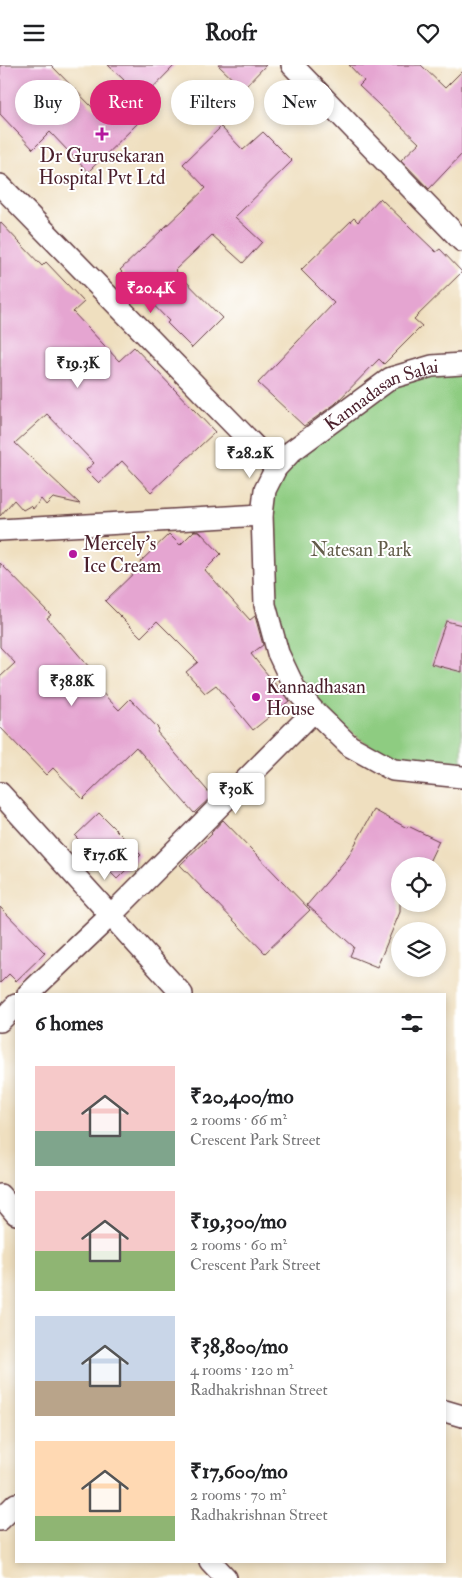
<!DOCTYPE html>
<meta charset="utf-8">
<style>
:root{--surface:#fff;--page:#f6f6f6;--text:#202124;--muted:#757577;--accent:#db2777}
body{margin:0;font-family:"IM FELL Double Pica",serif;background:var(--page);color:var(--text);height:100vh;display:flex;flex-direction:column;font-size:19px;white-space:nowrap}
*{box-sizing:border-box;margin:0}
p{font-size:16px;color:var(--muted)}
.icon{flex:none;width:28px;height:28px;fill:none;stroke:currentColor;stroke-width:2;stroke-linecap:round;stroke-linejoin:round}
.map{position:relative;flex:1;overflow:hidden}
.drawer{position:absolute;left:15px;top:928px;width:431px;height:570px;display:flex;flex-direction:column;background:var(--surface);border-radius:0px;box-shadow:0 2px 8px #0003}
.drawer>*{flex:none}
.top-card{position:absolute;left:15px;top:15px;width:432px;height:45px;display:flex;gap:10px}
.fabs{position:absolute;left:391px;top:792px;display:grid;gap:10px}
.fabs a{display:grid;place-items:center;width:55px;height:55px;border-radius:50%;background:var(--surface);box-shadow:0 2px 8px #0003;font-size:25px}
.price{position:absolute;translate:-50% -42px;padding:0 11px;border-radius:5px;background:#fff;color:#222;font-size:16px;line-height:32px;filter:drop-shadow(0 1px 2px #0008)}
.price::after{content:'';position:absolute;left:50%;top:30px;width:15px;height:11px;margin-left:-8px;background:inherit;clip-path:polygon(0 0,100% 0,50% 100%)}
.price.active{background:var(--accent);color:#fff}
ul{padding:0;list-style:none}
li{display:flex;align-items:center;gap:15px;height:125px;padding:0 20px}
li span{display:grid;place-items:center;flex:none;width:140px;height:100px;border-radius:0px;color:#555}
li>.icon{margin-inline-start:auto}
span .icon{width:60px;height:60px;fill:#fffc;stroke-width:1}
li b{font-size:21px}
h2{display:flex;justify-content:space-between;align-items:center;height:60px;padding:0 20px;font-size:21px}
.pill{padding:0 18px;border-radius:22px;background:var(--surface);box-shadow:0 2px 8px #0003;font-size:18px;line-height:45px}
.pill.active{background:var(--accent);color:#fff}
header{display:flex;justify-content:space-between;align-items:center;height:65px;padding:0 20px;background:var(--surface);font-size:22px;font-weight:700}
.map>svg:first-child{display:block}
.green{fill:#8ecc81;stroke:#6c7656}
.building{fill:#e5a5d1}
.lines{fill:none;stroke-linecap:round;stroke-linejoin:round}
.minor-casing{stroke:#633c41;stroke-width:24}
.minor{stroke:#fff;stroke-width:21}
.poi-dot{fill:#b5179e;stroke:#fff;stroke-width:2}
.labels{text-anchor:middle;stroke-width:4;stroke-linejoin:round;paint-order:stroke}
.poi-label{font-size:19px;fill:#4a1f2b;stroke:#fff;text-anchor:start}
.street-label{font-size:19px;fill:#4a1f2b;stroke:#fff}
.park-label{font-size:19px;fill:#625c49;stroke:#fff}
</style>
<header><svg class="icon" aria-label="menu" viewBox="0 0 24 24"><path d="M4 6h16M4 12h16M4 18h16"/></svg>Roofr<svg class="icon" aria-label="heart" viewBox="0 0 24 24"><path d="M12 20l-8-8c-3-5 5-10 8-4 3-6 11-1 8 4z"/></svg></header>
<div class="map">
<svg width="462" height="1513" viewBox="0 0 462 1513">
<rect width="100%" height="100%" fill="#fff"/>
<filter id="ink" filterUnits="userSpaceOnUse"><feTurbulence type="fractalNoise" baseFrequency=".02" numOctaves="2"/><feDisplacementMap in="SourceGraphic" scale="10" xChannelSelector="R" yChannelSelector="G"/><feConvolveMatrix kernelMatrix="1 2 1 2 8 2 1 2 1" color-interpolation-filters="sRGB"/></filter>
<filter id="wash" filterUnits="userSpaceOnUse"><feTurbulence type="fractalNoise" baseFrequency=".0096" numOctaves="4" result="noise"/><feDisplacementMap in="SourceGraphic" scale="20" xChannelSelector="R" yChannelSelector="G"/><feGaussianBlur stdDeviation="1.12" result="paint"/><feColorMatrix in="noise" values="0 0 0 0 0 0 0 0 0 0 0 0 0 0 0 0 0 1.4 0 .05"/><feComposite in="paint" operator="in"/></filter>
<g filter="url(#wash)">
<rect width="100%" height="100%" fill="#efdfbf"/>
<!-- green -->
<path class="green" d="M439,299l23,1v406l-68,-7 -77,-57 -19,-21 -38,-84 1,-106 83,-90z"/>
<g id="blocks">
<!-- building -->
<path class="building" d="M0,0h51l43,44 30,-29 -16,-15h67l-46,47 10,10 -51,50 -38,-40 -17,17 -33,-35z
M218,0h48l-23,24z
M349,0h72l24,23 17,-17v83l-33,35 -28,-29 18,-17 -60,-57 5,-5z
M221,62l22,23 20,-18 29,29 -57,56 27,25 -19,21 -31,-28 -37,35 47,48 -30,30 -25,-25 2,-2 -49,-51 86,-82 -23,-24z
M380,133l56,54 4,-3 22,23 -48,47 8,7 -38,38 -5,-5 -44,45 -31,22 -46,-43 76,-80 -33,-33 53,-52 4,4z
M0,157l42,44 4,-4 38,40 -11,10 46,49 15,-14 81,85 -64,60 -29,-31 -23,22 -13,-13 8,-7 -47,-49 -32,29 65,61 -27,-6 -7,7 -5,-6 -8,10 -3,-3 -7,4 -9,-10 -14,16z
M194,466h5l22,23 -16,16 45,50 5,-4 8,29 -12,9 38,47 -36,29 -37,-45 -11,8 -19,-21 12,-10 -41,-41 -16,16 -36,-36 37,-36 -2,-3 29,-28 11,11z
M0,498l51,52 -4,3 49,57 -6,5 29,30 11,-11 29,30 -2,3 55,64 -18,17 -58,-66 -53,52 -30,-31 -7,7 -46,-48v-50l15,-14 -15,-16z
M446,556l16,4v47l-31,-8z
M374,745l33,18 1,-2 31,15 -12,25h-27v46l-23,55 -27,-11 4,-9 -47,-42 41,-48z
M99,748l42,42 -24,24 -42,-43z
M223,755l87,90 -45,43 -85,-88 32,-31 -1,-1z
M0,842l45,46 -29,28 -7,-7 -9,9z"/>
</g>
</g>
<g filter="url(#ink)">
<use href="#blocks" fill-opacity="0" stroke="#633c41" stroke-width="1"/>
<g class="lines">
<!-- minor casing -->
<g class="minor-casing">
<g id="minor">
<path d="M292,0l170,176"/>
<path d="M0,120l276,283"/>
<path d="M0,465l262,-15"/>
<path id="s1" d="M314,646l-19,-22 -17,-36 -13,-48 -3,-90 3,-25 11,-22 16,-17 99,-73 41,-12 30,-2"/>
<path d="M0,728l182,201"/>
<path d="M28,929l83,-79 203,-204 36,35 43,24 69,7"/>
<path d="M0,956l16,-16"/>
<path d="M0,1130l16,19"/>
<path d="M445,1346l17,5"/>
<path d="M0,1455l16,-16"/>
<path d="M210,1496l16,17"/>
</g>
</g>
<!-- minor -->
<use href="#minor" class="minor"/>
</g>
</g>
<!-- markers -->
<g class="poi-dot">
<path d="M99.5 61.5h5v5h5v5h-5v5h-5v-5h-5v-5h5z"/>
<circle cx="73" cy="489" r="5"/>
<circle cx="256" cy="632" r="5"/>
</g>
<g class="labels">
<!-- poi labels -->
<g class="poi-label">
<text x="102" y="97" text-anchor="middle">Dr Gurusekaran<tspan x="102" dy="22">Hospital Pvt Ltd</tspan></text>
<text x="83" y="485">Mercely's<tspan x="83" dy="22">Ice Cream</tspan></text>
<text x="266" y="628">Kannadhasan<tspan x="266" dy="22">House</tspan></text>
</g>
<!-- street labels -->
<g class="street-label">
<text dy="7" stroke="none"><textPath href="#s1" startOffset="389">Kannadasan Salai</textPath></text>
</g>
<!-- park labels -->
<g class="park-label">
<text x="361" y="491">Natesan Park</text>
</g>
</g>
</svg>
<div class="fabs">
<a><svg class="icon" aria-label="locate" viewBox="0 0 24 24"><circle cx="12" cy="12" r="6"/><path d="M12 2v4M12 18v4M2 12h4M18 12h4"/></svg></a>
<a><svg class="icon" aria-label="layers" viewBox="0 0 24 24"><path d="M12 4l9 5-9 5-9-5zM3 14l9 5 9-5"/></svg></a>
</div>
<b class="price active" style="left:151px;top:249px">₹20.4K</b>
<b class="price" style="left:78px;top:324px">₹19.3K</b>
<b class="price" style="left:250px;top:414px">₹28.2K</b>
<b class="price" style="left:72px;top:642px">₹38.8K</b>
<b class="price" style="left:236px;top:750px">₹30K</b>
<b class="price" style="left:105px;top:816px">₹17.6K</b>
<div class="top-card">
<a class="pill">Buy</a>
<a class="pill active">Rent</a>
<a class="pill">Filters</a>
<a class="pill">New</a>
</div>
<section class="drawer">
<h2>6 homes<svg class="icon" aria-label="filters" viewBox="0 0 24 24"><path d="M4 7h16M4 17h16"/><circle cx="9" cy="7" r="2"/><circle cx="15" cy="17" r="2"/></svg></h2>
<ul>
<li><span style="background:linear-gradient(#f6c9c9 65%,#7fa58c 0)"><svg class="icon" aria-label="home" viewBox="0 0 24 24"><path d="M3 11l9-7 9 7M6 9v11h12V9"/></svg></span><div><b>₹20,400/mo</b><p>2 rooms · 66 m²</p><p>Crescent Park Street</p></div></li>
<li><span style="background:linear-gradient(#f6c9c9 60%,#8fb573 0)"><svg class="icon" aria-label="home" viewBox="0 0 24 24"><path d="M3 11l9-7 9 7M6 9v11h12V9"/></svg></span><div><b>₹19,300/mo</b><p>2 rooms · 60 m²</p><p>Crescent Park Street</p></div></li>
<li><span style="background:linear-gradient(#c9d6e8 65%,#b9a48a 0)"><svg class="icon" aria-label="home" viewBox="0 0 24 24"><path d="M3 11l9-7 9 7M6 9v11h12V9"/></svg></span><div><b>₹38,800/mo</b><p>4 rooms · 120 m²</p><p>Radhakrishnan Street</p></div></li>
<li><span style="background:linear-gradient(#ffd9b3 75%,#8fb573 0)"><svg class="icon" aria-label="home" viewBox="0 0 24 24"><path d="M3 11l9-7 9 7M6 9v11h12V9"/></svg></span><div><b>₹17,600/mo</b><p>2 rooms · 70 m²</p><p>Radhakrishnan Street</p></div></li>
</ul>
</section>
</div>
